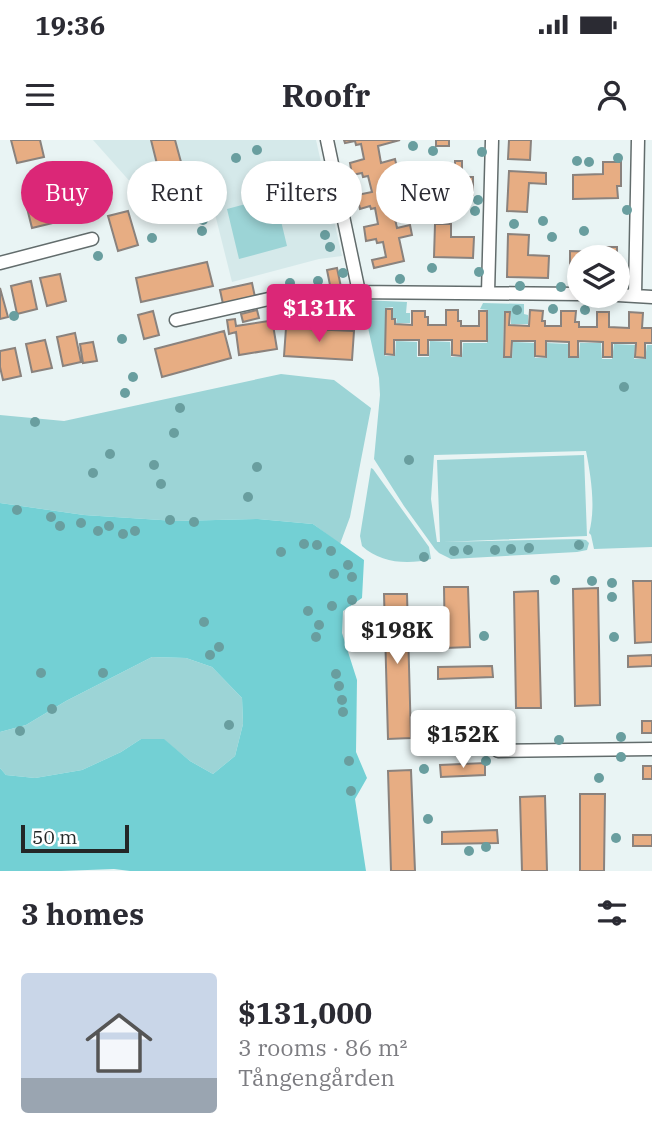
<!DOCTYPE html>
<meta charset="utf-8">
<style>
:root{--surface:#fff;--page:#f7f7f7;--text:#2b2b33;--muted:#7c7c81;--accent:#db2777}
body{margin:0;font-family:"IBM Plex Serif",serif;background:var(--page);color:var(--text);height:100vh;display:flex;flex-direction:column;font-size:26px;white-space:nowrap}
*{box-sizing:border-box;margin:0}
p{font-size:23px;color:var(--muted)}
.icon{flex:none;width:38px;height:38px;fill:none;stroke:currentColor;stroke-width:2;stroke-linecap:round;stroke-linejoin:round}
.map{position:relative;height:731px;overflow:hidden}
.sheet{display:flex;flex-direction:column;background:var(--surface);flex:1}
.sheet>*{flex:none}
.top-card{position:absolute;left:21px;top:21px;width:611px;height:63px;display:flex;gap:14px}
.tools{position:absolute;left:567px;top:105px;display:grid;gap:14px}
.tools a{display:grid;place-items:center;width:63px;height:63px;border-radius:50%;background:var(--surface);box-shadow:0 4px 10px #0003;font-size:35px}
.scale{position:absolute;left:21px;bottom:18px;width:108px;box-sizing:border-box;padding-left:7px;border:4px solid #232727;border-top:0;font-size:19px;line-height:24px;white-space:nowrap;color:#232727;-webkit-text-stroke:5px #fff;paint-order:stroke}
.price{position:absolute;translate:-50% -60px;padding:0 16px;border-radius:7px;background:#fff;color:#222;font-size:23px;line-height:46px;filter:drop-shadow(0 2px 4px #0008)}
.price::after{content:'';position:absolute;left:50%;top:42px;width:21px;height:16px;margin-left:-10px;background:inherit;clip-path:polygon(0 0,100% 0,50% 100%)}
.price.current{background:var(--accent);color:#fff}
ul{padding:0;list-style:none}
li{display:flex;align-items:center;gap:21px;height:175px;padding:0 21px}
li span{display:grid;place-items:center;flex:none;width:196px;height:140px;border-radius:7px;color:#555}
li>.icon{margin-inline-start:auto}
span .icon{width:84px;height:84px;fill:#fffc;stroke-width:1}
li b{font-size:30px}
h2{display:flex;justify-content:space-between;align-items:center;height:84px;padding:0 21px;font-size:30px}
.chip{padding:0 24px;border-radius:32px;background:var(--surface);box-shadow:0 4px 10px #0003;font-size:24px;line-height:63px}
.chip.current{background:var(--accent);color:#fff}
.status{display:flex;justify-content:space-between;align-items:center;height:49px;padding:0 35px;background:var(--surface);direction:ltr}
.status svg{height:19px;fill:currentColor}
header{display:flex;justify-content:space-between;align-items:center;height:91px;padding:0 21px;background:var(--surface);font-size:32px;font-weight:700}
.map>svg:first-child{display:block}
.built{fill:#d5e9ea}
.green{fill:#9cd4d6}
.forest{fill:#73d0d4}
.building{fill:#e7ad83;stroke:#8a827d;stroke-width:2}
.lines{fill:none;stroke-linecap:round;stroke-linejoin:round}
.street-casing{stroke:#626c6c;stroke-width:15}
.street{stroke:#fff;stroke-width:12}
.tree{fill:#699e9f}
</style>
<div class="status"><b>19:36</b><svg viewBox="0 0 49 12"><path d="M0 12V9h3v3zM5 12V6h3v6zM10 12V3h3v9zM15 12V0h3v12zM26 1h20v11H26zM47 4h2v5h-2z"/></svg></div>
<header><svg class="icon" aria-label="menu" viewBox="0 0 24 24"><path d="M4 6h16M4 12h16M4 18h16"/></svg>Roofr<svg class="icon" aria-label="person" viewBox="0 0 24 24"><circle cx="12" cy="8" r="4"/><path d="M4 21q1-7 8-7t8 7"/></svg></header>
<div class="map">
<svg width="652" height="731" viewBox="0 0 652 731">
<rect width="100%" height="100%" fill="#e9f4f4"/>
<!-- built -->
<path class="built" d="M93,0h223l26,116 -23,3 -87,23 -29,-116 -70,19z"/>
<!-- green -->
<path class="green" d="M275,56l12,50 -48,13 -12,-50z
M362,160l45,2 -1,11h4v10h-14l1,-4 -4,-1v-11l-8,1v48h10l1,-15 21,1v15h12l1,-16 20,1 1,15h11l1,-14h24l1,-33 -8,-1 3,-6 41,1v10l4,1v9h-17v-13h-7l-1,47h9l1,-16 21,1 1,15h12v-15l21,1v14h11l1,-15h21l1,16h10l2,-15 21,1 -1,14h11l2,-14h5v202l-58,2 -3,-14 -2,-2c7,-26 2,-56 -3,-82l-152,4 -3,44 6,43h3l-3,-82 147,-5 3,81 -144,6 136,-3 7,1 3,3 -2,7 -10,2 -126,7 -12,-6 -4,-4 -31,-43 -30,-47 6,-64 -1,-17z
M281,234l53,6 37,28 -21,109 -10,27 -27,-20 -55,-5 -82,2 -92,-6 -84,-12v-88l64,6z
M371,328l2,1 56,78 2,12c-23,6 -51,4 -69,-13l-2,-10z
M152,517l34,1 26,9 30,31 1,26 -8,32 -22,18 -23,-13 -27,-22h-22l-20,13 -39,18 -47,8 -29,-3 -6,-7v-36l26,-7 40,-24z"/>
<!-- forest -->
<path class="forest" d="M0,363l84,12 92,6 82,-2 55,5 51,36 -2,38 -19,13 -1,22 15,47 -1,72 11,26 -12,21 11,72h-236l-16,-2 -53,2h-61v-103l6,7 29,3 47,-8 39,-18 20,-13h23l26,22 23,13 22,-18 8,-32 -1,-26 -30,-31 -26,-9 -34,-1 -86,44 -40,24 -26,7z"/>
<!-- building -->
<path class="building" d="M11,0h29l4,17 -27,6z
M151,0h24l6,22 -23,6z
M344,0h56l-22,6 3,17 14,-4 3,13 -12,2 4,21 14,-3 2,10 -14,3 5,23 13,-3 2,10 -13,3 5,23 -30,7 -2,-8 14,-3 -3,-15 -6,1 -1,-4 -10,2 -2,-14 14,-3 -3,-16 -4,1 -1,-3 -10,3 -3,-14 15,-3 -4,-16 -5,1 -1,-4 -10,2 -2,-12 14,-4 -3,-15 -5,1 -1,-4 -10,2z
M436,0h13v6h-13z
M509,0h22l-1,20 -22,-1z
M455,21h7v13h-7z
M603,22h18v24h-4l1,12 -45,1v-24l30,-1z
M509,31l37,2v11l-17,-1 -2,29 -20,-1z
M441,37h32v18l-32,-1z
M186,39l2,7h-2l6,25 -20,5 -8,-31z
M56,61l5,20 -29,7 -5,-20z
M128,71l10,34 -20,6 -10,-35z
M435,84h16v13h23l-1,21 -39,-1z
M508,94l21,1 -1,20 21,1 -1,22 -41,-1z
M602,107h15v10h-38v15h-9v-21l32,1z
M207,122l6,24 -72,16 -5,-24z
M337,128l4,19 -10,3 -4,-20z
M60,134l6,27 -19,5 -7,-28z
M31,141l6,28 -20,5 -6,-28z
M252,143l3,14 -32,7 -3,-14z
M0,148l8,29 -8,2z
M334,166l3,13 -7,2 -1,-6 -7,1 -1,-7z
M288,167h8l-1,14 -8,-1z
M303,168h15v14l-9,-1v-5l-6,-1z
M386,169h6v10h3v5l17,1v-14h13v6h3v8h18v-15h12v11h3v5h18v-15h8v30h-26v15l-9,-1v-15h-24v15h-9v-15h-25v15l-9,-1z
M257,170l2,8 -16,4 -2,-8z
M530,170l13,1 -1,10h3v5h16v-15h15l-1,11h4v5h18v-15h12v15l20,1v-16l14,1 -1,15h10v15h-7v15l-10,-1 1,-14h-24v14h-9v-15l-25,-1v16h-9v-15l-23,-1v16l-11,-1v-15h-23l-1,16h-7l1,-45h5l-1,13 20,1z
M153,171l6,24 -15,4 -6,-24z
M276,171l2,13 -5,1 4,24 -38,6 -3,-23 -7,2 -2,-14 8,-1 1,7 33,-5 -1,-9z
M286,188l68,3 -2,29 -68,-4z
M224,191l7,27 -69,19 -7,-28z
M75,193l6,29 -18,4 -6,-29z
M45,200l7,28 -20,4 -6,-28z
M93,202l4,19 -14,2 -3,-19z
M15,208l6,28 -18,4 -3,-13v-16z
M633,441h19v61l-17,1z
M444,447h24l2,60 -25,1z
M598,448l2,117 -25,1 -2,-117z
M538,451l3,117h-25l-2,-116z
M384,454h23l4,144 -23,1z
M652,515v11l-24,1v-11z
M492,526l1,11 -55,2v-12z
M642,581h10v12h-10z
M484,592v13h-44l-1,-12z
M485,623v12l-44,2 -1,-12z
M643,626h9v13h-9z
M411,630l4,101h-24l-3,-100z
M580,654h25l-1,77h-24z
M545,656l2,75h-25l-2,-74z
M497,690l1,13 -56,1v-12z
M633,695h19v11h-19z"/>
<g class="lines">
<!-- street casing -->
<g class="street-casing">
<path id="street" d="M327,0l32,152
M0,123l92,-24
M488,153l4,-153
M618,155l34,2
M635,155l3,-155
M176,180l97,-22 80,-6 226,2
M498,611l154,-2"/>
</g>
<!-- street -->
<use href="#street" class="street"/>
</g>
<!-- trees -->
<g class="tree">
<circle cx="413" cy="6" r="5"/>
<circle cx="257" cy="10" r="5"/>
<circle cx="433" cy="11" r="5"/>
<circle cx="482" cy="12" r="5"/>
<circle cx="236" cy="18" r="5"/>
<circle cx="618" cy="18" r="5"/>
<circle cx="577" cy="21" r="5"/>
<circle cx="589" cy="22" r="5"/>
<circle cx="312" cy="34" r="5"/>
<circle cx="313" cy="46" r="5"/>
<circle cx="92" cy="48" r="5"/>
<circle cx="82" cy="52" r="5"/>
<circle cx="478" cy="60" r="5"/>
<circle cx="317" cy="62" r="5"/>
<circle cx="201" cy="68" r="5"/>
<circle cx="627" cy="70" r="5"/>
<circle cx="475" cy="71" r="5"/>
<circle cx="324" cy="75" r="5"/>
<circle cx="203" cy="80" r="5"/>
<circle cx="543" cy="81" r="5"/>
<circle cx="514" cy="84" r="5"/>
<circle cx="202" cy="91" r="5"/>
<circle cx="584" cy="91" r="5"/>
<circle cx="325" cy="95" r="5"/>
<circle cx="552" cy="97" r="5"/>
<circle cx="152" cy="98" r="5"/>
<circle cx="330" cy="107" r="5"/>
<circle cx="98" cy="116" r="5"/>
<circle cx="432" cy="128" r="5"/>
<circle cx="479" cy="132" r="5"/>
<circle cx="343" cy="133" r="5"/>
<circle cx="400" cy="139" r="5"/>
<circle cx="318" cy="141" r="5"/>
<circle cx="290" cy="143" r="5"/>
<circle cx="520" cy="146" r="5"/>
<circle cx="561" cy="147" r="5"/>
<circle cx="553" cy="169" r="5"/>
<circle cx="517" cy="170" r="5"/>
<circle cx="585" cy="170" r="5"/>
<circle cx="14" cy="176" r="5"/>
<circle cx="122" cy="199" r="5"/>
<circle cx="133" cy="237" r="5"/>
<circle cx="624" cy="247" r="5"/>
<circle cx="125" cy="253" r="5"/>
<circle cx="180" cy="268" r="5"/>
<circle cx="35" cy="282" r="5"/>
<circle cx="174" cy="293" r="5"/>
<circle cx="110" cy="314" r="5"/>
<circle cx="409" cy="320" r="5"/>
<circle cx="154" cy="325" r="5"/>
<circle cx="257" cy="327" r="5"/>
<circle cx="93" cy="333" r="5"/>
<circle cx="161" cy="344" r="5"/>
<circle cx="248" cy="357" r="5"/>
<circle cx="17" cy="370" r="5"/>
<circle cx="51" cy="377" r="5"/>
<circle cx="170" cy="380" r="5"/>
<circle cx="194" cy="382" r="5"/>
<circle cx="81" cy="383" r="5"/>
<circle cx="60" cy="386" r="5"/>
<circle cx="109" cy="386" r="5"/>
<circle cx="98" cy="391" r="5"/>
<circle cx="135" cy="391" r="5"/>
<circle cx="123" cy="394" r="5"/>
<circle cx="304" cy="404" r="5"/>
<circle cx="317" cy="405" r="5"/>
<circle cx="579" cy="405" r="5"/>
<circle cx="529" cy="408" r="5"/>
<circle cx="511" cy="409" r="5"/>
<circle cx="468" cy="410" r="5"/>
<circle cx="495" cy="410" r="5"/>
<circle cx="331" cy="411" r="5"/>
<circle cx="454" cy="411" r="5"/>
<circle cx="281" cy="412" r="5"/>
<circle cx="424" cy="417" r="5"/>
<circle cx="348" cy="425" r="5"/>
<circle cx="334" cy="434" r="5"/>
<circle cx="352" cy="437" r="5"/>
<circle cx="555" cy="440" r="5"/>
<circle cx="592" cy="441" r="5"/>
<circle cx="612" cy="443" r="5"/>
<circle cx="612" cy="457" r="5"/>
<circle cx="352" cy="460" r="5"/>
<circle cx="332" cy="466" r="5"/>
<circle cx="308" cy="471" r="5"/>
<circle cx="204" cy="482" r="5"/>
<circle cx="319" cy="485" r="5"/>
<circle cx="484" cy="496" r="5"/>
<circle cx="316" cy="497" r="5"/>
<circle cx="614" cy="497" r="5"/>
<circle cx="377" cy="506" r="5"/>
<circle cx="219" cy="507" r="5"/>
<circle cx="210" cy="515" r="5"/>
<circle cx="41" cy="533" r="5"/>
<circle cx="103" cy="533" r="5"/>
<circle cx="336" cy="534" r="5"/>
<circle cx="339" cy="546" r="5"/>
<circle cx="342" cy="560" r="5"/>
<circle cx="52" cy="569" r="5"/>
<circle cx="343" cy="572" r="5"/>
<circle cx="229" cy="585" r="5"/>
<circle cx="20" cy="591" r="5"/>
<circle cx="621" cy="597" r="5"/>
<circle cx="559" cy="600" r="5"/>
<circle cx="486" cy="605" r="5"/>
<circle cx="621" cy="617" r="5"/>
<circle cx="349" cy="621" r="5"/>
<circle cx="486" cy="621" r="5"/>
<circle cx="424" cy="629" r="5"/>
<circle cx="599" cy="638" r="5"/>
<circle cx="351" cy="651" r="5"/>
<circle cx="428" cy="679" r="5"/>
<circle cx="616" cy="698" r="5"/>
<circle cx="486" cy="707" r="5"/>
<circle cx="469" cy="711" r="5"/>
</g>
</svg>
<div class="tools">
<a><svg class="icon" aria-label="layers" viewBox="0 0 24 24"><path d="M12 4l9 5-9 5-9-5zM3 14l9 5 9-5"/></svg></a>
</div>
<div class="scale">50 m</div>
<b class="price current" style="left:319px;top:204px">$131K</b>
<b class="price" style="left:397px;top:526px">$198K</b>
<b class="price" style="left:463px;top:630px">$152K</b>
<div class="top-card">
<a class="chip current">Buy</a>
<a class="chip">Rent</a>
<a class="chip">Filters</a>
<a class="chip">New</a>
</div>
</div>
<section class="sheet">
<h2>3 homes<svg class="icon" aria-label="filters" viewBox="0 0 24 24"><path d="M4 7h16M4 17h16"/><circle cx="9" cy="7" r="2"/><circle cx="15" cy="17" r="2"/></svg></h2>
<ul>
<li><span style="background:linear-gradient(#c9d6e8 75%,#9aa5b1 0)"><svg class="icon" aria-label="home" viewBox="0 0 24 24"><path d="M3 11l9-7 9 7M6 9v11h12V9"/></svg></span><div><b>$131,000</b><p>3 rooms · 86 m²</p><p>Tångengården</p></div></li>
</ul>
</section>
